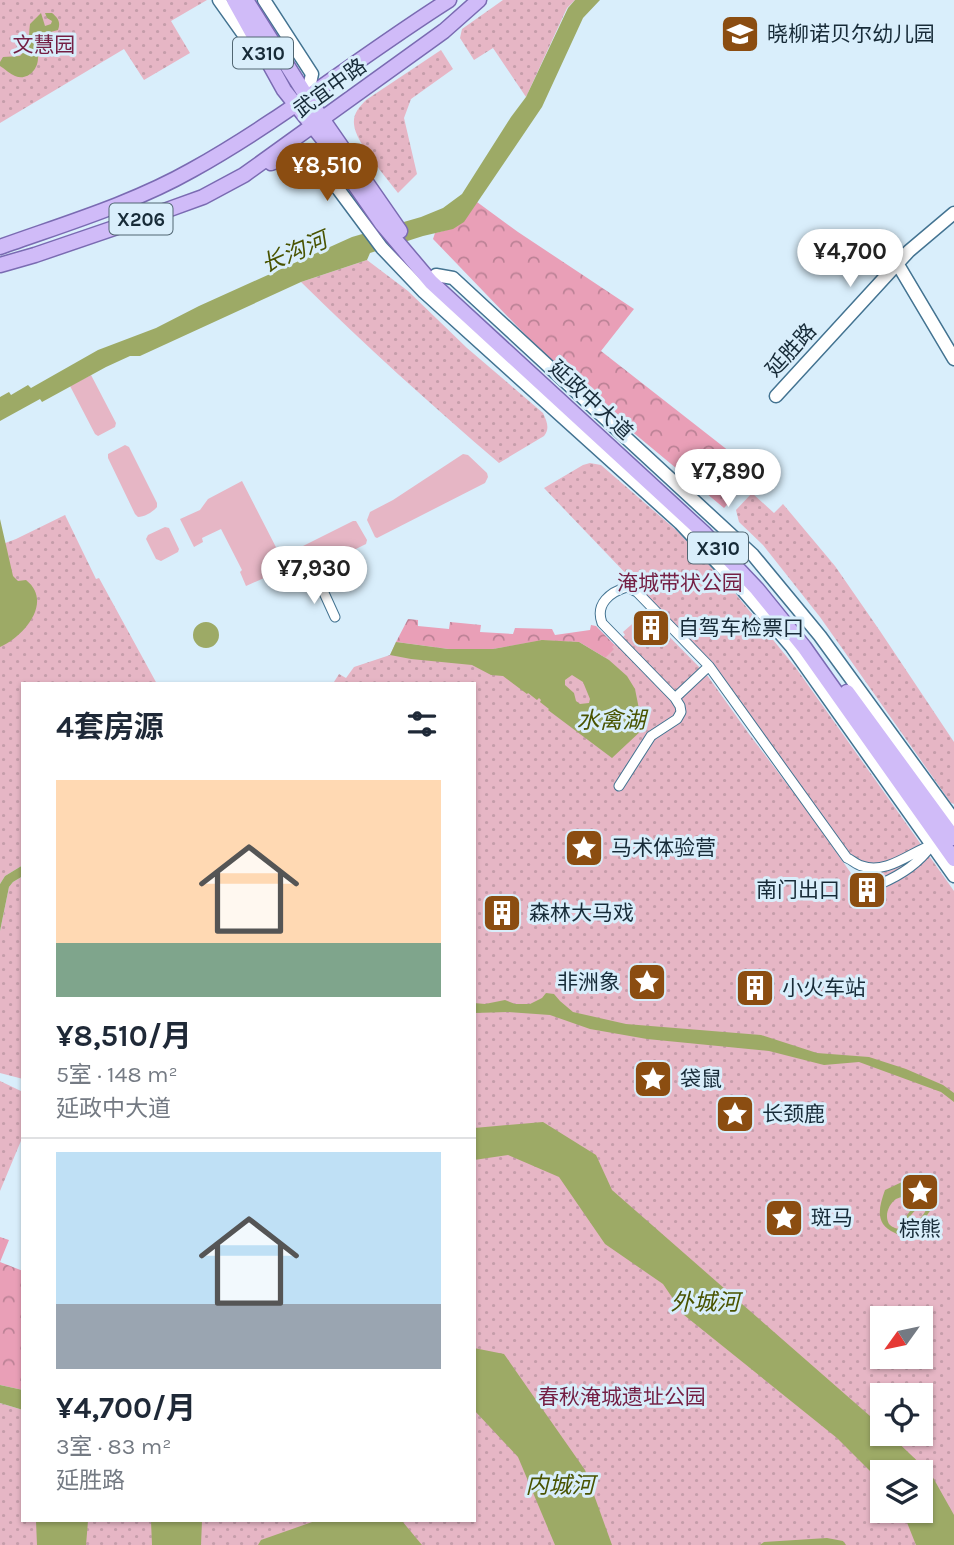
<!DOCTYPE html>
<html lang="zh">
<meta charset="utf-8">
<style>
:root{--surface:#fff;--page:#f6f6f7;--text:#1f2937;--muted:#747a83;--line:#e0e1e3;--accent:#8b4d11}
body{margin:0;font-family:Karla,"Noto Sans SC",sans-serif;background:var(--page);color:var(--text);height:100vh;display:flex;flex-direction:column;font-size:26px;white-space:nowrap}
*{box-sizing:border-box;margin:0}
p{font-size:23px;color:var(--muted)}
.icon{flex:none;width:38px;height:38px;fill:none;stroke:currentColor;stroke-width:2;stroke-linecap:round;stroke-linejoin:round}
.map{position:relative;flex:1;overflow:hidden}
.drawer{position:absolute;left:21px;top:682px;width:455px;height:840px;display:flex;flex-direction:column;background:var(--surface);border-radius:0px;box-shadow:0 2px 5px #0004}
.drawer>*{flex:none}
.needle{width:46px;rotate:237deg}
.fabs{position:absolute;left:870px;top:1306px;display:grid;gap:14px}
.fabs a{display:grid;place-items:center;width:63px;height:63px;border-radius:0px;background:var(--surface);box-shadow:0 2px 5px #0004;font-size:35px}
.price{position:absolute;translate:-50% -60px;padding:0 16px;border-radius:24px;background:#fff;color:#222;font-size:23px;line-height:46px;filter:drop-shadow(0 2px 4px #0008)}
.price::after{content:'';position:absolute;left:50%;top:42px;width:21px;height:16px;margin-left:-10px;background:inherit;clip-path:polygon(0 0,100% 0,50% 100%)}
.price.active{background:var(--accent);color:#fff}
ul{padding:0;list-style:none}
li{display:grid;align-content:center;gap:14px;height:371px;padding:0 35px}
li+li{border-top:2px solid var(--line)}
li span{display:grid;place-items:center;height:217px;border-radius:0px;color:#555}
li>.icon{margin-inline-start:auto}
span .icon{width:126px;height:126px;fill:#fffc;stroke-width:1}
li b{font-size:30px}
h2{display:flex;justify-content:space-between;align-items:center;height:84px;padding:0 35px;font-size:30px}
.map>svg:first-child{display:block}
.green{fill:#e6b6c5}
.forest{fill:url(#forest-crowns)}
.park{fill:url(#park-dots);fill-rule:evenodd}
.water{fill:#9daa66;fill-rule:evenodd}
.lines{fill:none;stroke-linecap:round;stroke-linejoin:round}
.street-casing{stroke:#437391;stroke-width:11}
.secondary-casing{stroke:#437391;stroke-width:15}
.primary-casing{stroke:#7a6bb2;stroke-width:17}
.street{stroke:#fff;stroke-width:9}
.secondary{stroke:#fff;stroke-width:12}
.primary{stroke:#d0bbf8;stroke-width:14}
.labels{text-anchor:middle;stroke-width:6;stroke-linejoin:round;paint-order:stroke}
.shield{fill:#d9eefb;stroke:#516672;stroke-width:2}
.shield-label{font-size:19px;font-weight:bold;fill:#172b38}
.poi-label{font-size:21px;fill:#172b38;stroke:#d9eefb;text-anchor:start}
.park-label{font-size:21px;fill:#741f44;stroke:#d9eefb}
.street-label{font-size:21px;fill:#172b38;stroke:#d9eefb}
.water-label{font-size:23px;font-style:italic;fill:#495300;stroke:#d9eefb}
</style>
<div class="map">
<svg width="954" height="1545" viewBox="0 0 954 1545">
<defs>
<pattern id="forest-crowns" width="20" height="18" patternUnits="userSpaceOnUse" patternTransform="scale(1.75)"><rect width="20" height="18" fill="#e99fb7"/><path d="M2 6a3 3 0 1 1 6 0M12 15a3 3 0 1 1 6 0" fill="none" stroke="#bc8296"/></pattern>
<pattern id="park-dots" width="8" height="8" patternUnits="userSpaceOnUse" patternTransform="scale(1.75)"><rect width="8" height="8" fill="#e6b6c5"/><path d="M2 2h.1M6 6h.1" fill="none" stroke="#c59daa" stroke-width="1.8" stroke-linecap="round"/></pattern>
</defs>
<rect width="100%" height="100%" fill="#d9eefb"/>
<!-- green -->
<path class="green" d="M91,375l25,48 -1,4 -17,9 -3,-2 -25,-48z
M125,445l4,2 28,56v4c-4,5 -13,10 -19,10l-3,-3 -27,-56v-4z
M463,454l5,1 19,18 1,4 -3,6 -108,55 -2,-1 -8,-17 3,-8 23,-12z
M242,481l39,76 72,-36h3l11,19 -1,4 -67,33 -6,-12 -47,21 -6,-14 2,-2 -21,-41 -19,9 1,4 -9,5 -14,-28 20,-9 8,-11z
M165,527l4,1 10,21 -1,3 -17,9 -5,-2 -10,-20 2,-4z"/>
<!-- forest -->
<path class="forest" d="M477,202l41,30 116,77 -33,42 133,104 -4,17 15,14 -21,22 -160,-133 -131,-136 2,-6c27,-6 27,-9 42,-31z
M408,619l10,1v6l31,3 1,-7 31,3 -1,7 33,2 2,-6 37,1 3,6 35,-5 1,-5 5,1 79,80 -66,-46 -30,-18 -37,-1 -49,8h-45l-52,-7z
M0,1237l9,3 -9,22 23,9v119l-23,-5z"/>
<!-- park -->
<path class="park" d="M0,0h207l-36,21 19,32 -46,27 -20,-31 -124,74z
M503,0h72l-8,8 -41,89 -33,-49 -19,12 -14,-22 2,-9z
M441,50l12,19 -42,30 -7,19 13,56 -19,19c-12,-16 -43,-51 -44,-69 -1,-10 5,-17 12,-24z
M367,260l41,31 59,57 76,65c4,9 7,15 1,23l-45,27c-68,-58 -134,-118 -198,-181z
M590,463l11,2 75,65 54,57 66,81 158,223v654h-954v-142l23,7v111h451v-837h-146l6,-2 5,-8 7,4 8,-11 36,-12 6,-13 52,7h45l49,-9 37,2 26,16 9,-9 -2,-2 13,-12 -2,-3 16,-14 3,3 4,-4 2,1 2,-1 57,58 42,59 54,71 50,71 5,3 15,22 6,-3 -163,-230 -172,-180 39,-23zM882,1318h38v38h-38zM882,1395h38v38h-38zM882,1472h38v38h-38z
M752,493l22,20 9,-9 52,62 45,65 74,111v62l-3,-1 -131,-186 -57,-72 -24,-23 -3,-12z
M65,515l31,64 3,-1 58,106h-134v181l-18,11 -5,8v-339l16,-6z
M23,876v203l-23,-6v-142l9,-44 4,-5z
M0,1081l23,11v44l-23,55z"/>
<!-- water -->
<path class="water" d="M575,0h25l-17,18 -41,89 -78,115 -11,7 -30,7 -53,17 -3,7 -66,22 -161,74h-10l-24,11 -64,35 -2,-3 -40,22v-24l9,-5 2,3 17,-10 3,3 67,-38 58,-22 43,-22 153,-69 69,-20 22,-9 19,-14 49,-77 15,-20 42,-89z
M41,13l4,13 6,-2 1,-3 -5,-3 -2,-5h7c6,5 9,9 6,17 -7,2 -17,4 -20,11 -3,6 1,12 0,17 0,12 -11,23 -23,18 -5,-2 -10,-7 -15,-10v-4l3,-5 17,-1c11,-11 8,-17 10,-32z
M0,519l13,57 5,5 8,-1c28,22 -3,57 -26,67z
M193 635a13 13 0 1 1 26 0a13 13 0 1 1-26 0Z
M542,640l37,2 30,18 18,16 8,13 8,40 -31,29 -64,-48 1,-1 -9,-7 1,-2 -2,-2 -2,2 -9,-7 -1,1 -24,-18 -12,-1 -19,-10 -61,-6 -21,-4 6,-13 52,7h45zM572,675l11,7 7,17 -1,4 -9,1 -4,-3 -2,-8 -9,-8v-5z
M23,865v11l-10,6 -4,5 -9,44v-47l5,-8z
M546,993l8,1 6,7 13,11 53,12 135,11 56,18 52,4 37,12 37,16 11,8v9l-13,-10 -82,-30 -35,3 -55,-14 -122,-12 -57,-10 -40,-14 -42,-3 -34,1v-10l11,1 20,-4 10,4h15l12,-6z
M543,1122l53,33 16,35 258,226 12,11v6h6l43,41 23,41v30h-38l-14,-35h18v-38h-38v11l-45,-45 -153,-123 -21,-31 -58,-40 -46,-67 -51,-22 -34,5v-32z
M902,1182l5,2 4,5 12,-5 -5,12c-7,1 -14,-1 -22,3 -7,5 -12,16 -7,25 3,4 10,5 15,6 10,-4 20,-14 24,-24 -13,0 -17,9 -22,18l-2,-1 1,-5 10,-14c10,-2 14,-3 19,-12l4,2 1,3c-8,12 -16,27 -28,35 -5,4 -11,4 -16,1 -21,-9 -16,-26 -10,-43z
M474,1348l30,6 81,116 27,75h-57l-37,-88 -44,-47z
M0,1385l23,5v20l-23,-7z
M36,1521h52l-2,24h-49z
M151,1521h51l-1,24h-49z
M315,1521h87l20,24h-164l3,-5z
M827,1538l16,3 3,4h-86l4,-3z"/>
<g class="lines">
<!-- street casing -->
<g class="street-casing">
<path id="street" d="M320,584l15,33
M709,666l-34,32 -73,-75c-7,-19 8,-31 25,-36l10,5 72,74 138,192c5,2 10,7 15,8 24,9 49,-14 70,-21
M619,786l32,-50 26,-17 4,-7 -1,-6 -5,-8
M859,894c6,-6 13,-7 21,-10 19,-8 39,-21 51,-38"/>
</g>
<!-- secondary casing -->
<g class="secondary-casing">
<path id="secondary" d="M219,0l42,59
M264,0l48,74 -5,23
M315,158l67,90 42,44 256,231 62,66 49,57 163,230
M897,263l57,96
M436,275l17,3 300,277 67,81 134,184
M776,396l133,-145 45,-38"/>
</g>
<!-- primary casing -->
<g class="primary-casing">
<path id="primary" d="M234,0l50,90 39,49 59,85 49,58 274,252 52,55 47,58 150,212
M246,0l61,97 93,134
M271,163c28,-12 48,-10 71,11
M0,247c64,-23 132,-43 192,-77 90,-50 170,-115 257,-170
M0,265l35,-10 132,-45 36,-13 41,-22 200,-144 35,-31
M847,692l107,146"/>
</g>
<!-- street -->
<use href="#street" class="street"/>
<!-- secondary -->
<use href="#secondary" class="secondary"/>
<!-- primary -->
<use href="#primary" class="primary"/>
</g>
<!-- icons -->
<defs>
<g id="school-square" transform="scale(2.0125)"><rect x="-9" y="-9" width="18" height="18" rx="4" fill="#8b4d11" stroke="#d9eefb"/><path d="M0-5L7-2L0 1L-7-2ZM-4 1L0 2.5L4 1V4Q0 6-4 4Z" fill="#fff"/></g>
<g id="building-square" transform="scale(2.0125)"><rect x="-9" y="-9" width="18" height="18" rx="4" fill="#8b4d11" stroke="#d9eefb"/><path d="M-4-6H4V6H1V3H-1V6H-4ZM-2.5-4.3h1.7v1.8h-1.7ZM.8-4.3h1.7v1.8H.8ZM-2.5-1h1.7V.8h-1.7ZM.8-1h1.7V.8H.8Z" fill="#fff"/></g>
<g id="sight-square" transform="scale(2.0125)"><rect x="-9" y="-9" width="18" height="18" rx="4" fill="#8b4d11" stroke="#d9eefb"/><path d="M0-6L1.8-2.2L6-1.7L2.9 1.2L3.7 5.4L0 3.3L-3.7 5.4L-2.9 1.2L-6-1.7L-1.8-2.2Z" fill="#fff"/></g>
</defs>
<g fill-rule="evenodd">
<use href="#school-square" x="740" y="34"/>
<use href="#building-square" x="651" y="628"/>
<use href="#sight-square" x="584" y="848"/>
<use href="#building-square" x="867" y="890"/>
<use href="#building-square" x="502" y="913"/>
<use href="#sight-square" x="647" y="982"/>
<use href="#building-square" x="755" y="988"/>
<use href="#sight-square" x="653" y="1079"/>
<use href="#sight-square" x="735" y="1114"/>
<use href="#sight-square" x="920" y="1192"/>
<use href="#sight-square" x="784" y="1218"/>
</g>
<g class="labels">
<!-- shield labels -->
<g class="shield">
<rect x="233" y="37.5" width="60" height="31" rx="5"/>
<rect x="109.5" y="203.5" width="63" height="31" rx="5"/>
<rect x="688" y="532.5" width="60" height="31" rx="5"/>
</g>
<g class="shield-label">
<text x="263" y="60">X310</text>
<text x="141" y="226">X206</text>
<text x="718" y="555">X310</text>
</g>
<!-- poi labels -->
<g class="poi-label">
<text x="767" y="41">晓柳诺贝尔幼儿园</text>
<text x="678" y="635">自驾车检票口</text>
<text x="611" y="855">马术体验营</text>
<text x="840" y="897" text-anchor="end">南门出口</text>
<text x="529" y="920">森林大马戏</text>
<text x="620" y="989" text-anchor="end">非洲象</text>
<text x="782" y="995">小火车站</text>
<text x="680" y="1086">袋鼠</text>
<text x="762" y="1121">长颈鹿</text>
<text x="811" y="1225">斑马</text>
<text x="920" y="1236" text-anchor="middle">棕熊</text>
</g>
<!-- park labels -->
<g class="park-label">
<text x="44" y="52">文慧园</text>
<text x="680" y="590">淹城带状公园</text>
<text x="622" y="1404">春秋淹城遗址公园</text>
</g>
<!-- street labels -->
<g class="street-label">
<text transform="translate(330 88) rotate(-36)" y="7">武宜中路</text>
<text transform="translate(791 350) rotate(-48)" y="7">延胜路</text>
<text transform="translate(591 400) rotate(43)" y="7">延政中大道</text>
</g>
<!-- water labels -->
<g class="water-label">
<text transform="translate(294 252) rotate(-23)" y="8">长沟河</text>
<text x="611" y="728">水禽湖</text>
<text x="705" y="1310">外城河</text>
<text x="560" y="1493">内城河</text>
</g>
</g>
</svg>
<div class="fabs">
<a><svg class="needle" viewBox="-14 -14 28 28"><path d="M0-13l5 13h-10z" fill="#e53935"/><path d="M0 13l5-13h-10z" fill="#747a83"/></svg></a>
<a><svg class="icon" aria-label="locate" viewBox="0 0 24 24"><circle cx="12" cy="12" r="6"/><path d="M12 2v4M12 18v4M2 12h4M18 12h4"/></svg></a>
<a><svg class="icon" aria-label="layers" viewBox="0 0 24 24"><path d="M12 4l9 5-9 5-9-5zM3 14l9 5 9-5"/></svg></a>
</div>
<b class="price active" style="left:327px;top:203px">¥8,510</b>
<b class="price" style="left:850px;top:289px">¥4,700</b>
<b class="price" style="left:728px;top:509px">¥7,890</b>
<b class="price" style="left:314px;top:606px">¥7,930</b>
<section class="drawer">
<h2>4套房源<svg class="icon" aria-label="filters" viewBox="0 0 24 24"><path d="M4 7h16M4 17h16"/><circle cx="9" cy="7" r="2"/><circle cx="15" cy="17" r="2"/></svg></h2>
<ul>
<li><span style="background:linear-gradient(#ffd9b3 75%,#7fa58c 0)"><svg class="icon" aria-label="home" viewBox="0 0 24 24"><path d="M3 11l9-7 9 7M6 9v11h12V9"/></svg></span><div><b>¥8,510/月</b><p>5室 · 148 m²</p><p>延政中大道</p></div></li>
<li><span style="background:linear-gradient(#bfe0f5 70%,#9aa5b1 0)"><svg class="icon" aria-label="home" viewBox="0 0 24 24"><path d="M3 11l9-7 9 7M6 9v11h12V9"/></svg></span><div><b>¥4,700/月</b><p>3室 · 83 m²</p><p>延胜路</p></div></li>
</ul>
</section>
</div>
